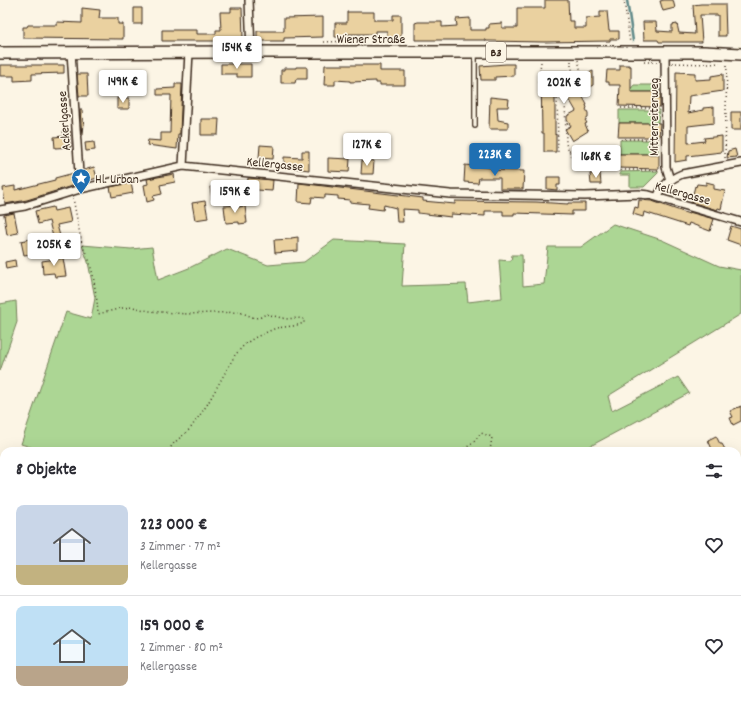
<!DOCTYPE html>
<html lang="de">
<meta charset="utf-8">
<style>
:root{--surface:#fff;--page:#f7f7f7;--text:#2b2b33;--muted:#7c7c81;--line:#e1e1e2;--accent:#1f6fb2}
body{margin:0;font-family:Dekko,sans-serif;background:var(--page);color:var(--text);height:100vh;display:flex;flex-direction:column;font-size:15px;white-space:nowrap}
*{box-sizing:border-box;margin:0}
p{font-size:13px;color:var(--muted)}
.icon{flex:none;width:22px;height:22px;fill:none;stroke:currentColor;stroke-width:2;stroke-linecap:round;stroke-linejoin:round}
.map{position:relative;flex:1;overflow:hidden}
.panel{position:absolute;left:0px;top:447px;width:741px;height:256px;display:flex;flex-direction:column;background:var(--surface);border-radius:12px 12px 0 0;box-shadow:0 4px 16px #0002}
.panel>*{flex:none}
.price{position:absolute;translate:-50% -34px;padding:0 9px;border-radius:4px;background:#fff;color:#222;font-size:13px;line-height:26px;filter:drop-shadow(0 1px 2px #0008)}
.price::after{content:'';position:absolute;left:50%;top:24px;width:12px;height:9px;margin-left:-6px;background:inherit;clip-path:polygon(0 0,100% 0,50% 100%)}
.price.selected{background:var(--accent);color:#fff}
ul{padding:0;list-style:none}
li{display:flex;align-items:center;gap:12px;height:100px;padding:0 16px}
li+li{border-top:1px solid var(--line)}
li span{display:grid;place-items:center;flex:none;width:112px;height:80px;border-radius:8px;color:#555}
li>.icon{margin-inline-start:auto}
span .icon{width:48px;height:48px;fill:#fffc;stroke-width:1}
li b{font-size:17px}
h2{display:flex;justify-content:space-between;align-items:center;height:48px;padding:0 16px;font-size:17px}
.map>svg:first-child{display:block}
.green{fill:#acd694;stroke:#748059}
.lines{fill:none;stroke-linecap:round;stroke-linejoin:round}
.stream{stroke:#608a89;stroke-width:2.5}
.building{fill:#ead1a0;stroke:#3b2a1e}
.service-casing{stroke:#3b2a1e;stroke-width:6}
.minor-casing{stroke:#3b2a1e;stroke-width:10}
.primary-casing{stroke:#3b2a1e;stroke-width:14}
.path{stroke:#3b2a1e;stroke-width:1.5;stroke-dasharray:1 3;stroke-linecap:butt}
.service{stroke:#fcf5e5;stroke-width:3.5}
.minor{stroke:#fcf5e5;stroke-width:7}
.primary{stroke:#fcf5e5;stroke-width:11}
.labels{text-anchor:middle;stroke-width:3;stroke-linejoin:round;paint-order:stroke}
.shield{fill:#fcf5e5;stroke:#75675a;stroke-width:1}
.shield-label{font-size:12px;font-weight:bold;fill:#3b2a1e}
.street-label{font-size:13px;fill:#3b2a1e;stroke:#fcf5e5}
.poi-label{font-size:13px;fill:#3b2a1e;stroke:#fcf5e5;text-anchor:start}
</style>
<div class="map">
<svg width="741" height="703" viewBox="0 0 741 703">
<rect width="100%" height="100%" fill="#fcf5e5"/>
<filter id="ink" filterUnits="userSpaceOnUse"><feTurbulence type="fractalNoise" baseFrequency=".025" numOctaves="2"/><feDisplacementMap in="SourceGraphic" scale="8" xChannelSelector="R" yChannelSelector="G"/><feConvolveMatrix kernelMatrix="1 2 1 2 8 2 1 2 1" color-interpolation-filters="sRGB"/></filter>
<g filter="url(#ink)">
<!-- green -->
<path class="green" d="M634,85h25v7h-31z
M619,110h40l-1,13h-39z
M620,140h38v14h-2v-5h-4v5h-32z
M658,171v2l-14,14h-14v-12h-10v-3z
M613,224l49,16 57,26 22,4v44l-133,82 4,15 66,-34 11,16 -108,58h-538l-22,-7 45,-132 25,7 4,-21 -7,-36 -6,-17 49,4 21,-2 6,33 31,-12 38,-19 41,16 36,-3 30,-22 71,4 -3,42 64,-2 2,18 34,-4 -3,-38 12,1 1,-6h10l1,31 21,-2 4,-37h33z
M16,301l1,21 -17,49v-67z
M4,598v41l-4,-7v-33z
M39,699h141l-7,4h-132z"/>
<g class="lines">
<!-- stream -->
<path class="stream" d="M627,0l6,41"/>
</g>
<!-- building -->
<path class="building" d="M545,0h23l1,21h5v7h12v-10l14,-1v-6h7l2,20h10v8h-9v2l-66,1 -58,-1v-1h-71v-17l3,-1h24v5l15,-1 -1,-7 14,-1v12h16v-2h3v-4l13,-1v5h15v-20h28z
M664,0h9l2,8 -12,3 -3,-10z
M701,4h24l1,32h-8v-21h-18l2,27h-43l-1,-2h-14l-1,-18h13l1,9 15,1v-7l5,-1 2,9 16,1 -2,-29z
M82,8l18,2 -1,8h19v6h5v15l-100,-1v-11h4l1,-2h29v-3l25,1z
M134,8h8v16h-8z
M231,8h11l1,30 -15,1v2h-66v-11h35v4h19v-4h5l-1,-18h11z
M347,12h27v8h19v-5h8v26h-14v-10h-12v3h-28l1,3h-13v-14h12z
M323,17v20l-39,1v3h-27v-10h27v-13z
M221,64h30v13h-14v-3h-16z
M506,64h8v12l-19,1v3h-14l-1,-14z
M0,65h64v8l-32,1v6l-18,1v-5h-14z
M325,65h55v6h25v14h-25v-2h-4v-2l-26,1v-1l-15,-1v5h-11z
M620,65h9v1h2v26h29v15l-41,-1 1,-21h-11v-3h-3l1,-12h13z
M296,67h11v12h-11l-1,4h-14v-13h3v-2h12z
M541,71h28l7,8 17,-8v14l-5,3v3l-6,4 5,10h-1l1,3 -1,1 2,4v5l-3,2 2,3 -2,1 3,7 -16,10 -7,-12 6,-3 -4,-6v-4l9,-5 -21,-36v60l1,-1v18h-12v-19h-2z
M676,72l19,1v7l16,-1v-3l12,-2v17l-34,5 -1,17 15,-3v-2l11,-1v16l-26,3v17l17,-2 -1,-3 18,-2v16l-35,4v4l-12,2z
M77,74h10l1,22h-9z
M175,84h7l-2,50h-2l-1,15 -30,-4 1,-5 13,1v-8h9l1,-38h-14v-6l18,-1z
M490,97l19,2 -1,8h-11l1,13 10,2v7h-19z
M117,98h12v11h-12z
M80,110h2l1,12 1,1 -1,12 -1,1z
M731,112h10v18h-10z
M201,119h18l-1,16h-17z
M619,123h41l-1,14h-41z
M63,131h7l1,16 -16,1 -1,-11 10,-1z
M94,142l1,8 -9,1 -1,-8z
M260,145l14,1 -1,13 -14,-1z
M735,149l2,8 -10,1 1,-7z
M302,151h7v19l-25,-3v-10l18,1z
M618,154h41v15l-41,-1z
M328,158l22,1 -1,13 -21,-1z
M362,160l12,1 -1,13h-12z
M465,165l27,3 -1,2 33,1 -1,18h-23v-11h-21l-1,5 -14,-1z
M94,167l3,11 -10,3 -3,-2v-9z
M74,173l1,12 -48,15 -22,4 -2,-16 12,-2v4l40,-10v-2z
M600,173l1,11h-10l-1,-10z
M174,174l1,8 -15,3 2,9 -9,2 1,4 -7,2 -3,-17 4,-1 -1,-5z
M547,177h13v8h-3v5l-10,-1z
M248,178l25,2 -1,11 -15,-1v1l-10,-1z
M706,182l8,2v5l11,2 -4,18 -3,-1 -1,2 -26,-8 4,-16 1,1 1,-3 9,1z
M131,183l2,10 -21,4 -2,-10z
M299,183l124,15v3l32,3v-3l81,1 32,2v-1h17v8h-13v4l-58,-2v2h-11v-4h-18v5l-34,-2v3l-33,-4v-3l-16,-1 1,13h-6l-1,-14 -12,-3 -1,5 -15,-2 1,-4 -20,-2 1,-2 -12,-1v-3l-13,-1v3l-13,-1 -1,6 -13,-1z
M218,186l2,13 -8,1 -2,-13z
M639,200l13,1 37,13v-2l25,7 -4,12 -21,-8 -1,3 -44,-14 -1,5 -10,-3 2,-7 3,1z
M205,201l3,17 -13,2 -3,-17z
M238,205v2l7,-1 2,17 -8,1v-2l-13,1 -2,-17z
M53,207l1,4 14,-3 3,14 -14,3 3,11 -7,1 -4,-16 -11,3 -3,-13z
M14,213l4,20 -11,2 -3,-20z
M731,226l10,3v16l-14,-5z
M298,237v14l-23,2 -1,-13 17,-1v-1z
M36,238l3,15 -15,2 -3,-14z
M63,258l3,18 -11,1 -1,-4 -11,1 -1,-13z
M15,260l1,7 -10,2 -1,-7z
M741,406v15l-8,4 -3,-7 3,-1 -3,-6z
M716,436l4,8h2l4,7h-18l4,-2 -4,-9z"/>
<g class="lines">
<!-- service casing -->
<g class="service-casing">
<path id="service" d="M475,126v-73"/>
</g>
<!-- minor casing -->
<g class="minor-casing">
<path id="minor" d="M249,0l2,52
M71,52l9,137
M665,52l1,115 4,13
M183,166l6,-114
M658,196c4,-11 12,-17 24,-22l59,-11
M0,210l25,-4 55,-17 103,-23 267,28 135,2 54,-2 10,1 92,27
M737,636l4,-2
M599,703l5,-4"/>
</g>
<!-- primary casing -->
<g class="primary-casing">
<path id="primary" d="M0,53l240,-1h464l37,2"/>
</g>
<!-- path -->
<path class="path" d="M624,0l6,43
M324,42l29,-1 9,1
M578,60l4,16
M571,61v6l6,12
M541,62l-3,22 3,3 14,1 2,2 1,63
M644,62h14
M672,63l37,1 11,-1
M566,84l1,2 -5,3 3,6 1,49 7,15
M563,92l-3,-1v-3l6,-4
M621,108h38
M567,123l2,4
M621,139h38
M569,150l14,2
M725,158l2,-96
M621,170h38
M73,198l9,47 7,15 4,15 4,26 1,13 24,-6 11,-1 16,4 38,3 53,-2 15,6 6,-1 5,-3 20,5 11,-1 7,1v4l-11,3 -17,2 -22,10 -9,6 -10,11 -28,50 -17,24 -16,14 -6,8
M461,451l12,-8 8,-10 11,4 -2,14
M3,644l1,2
M737,654l4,-2
M28,699l1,4
M662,699l2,4
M177,703l6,-4"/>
<!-- service -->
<use href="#service" class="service"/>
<!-- minor -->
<use href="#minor" class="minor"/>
<!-- primary -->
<use href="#primary" class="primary"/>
</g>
</g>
<!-- icons -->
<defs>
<g id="sight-pin" transform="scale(1)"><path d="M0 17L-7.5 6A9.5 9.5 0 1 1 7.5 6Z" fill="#1f6fb2" stroke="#fcf5e5"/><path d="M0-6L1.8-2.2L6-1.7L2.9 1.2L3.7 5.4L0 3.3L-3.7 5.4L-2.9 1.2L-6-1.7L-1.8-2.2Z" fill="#fff"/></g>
</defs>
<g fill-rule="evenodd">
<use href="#sight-pin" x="81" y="178"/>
</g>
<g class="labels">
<!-- shield labels -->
<rect class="shield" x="486" y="42" width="20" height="20" rx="3"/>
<g class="shield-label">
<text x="496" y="56">B3</text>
</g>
<!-- street labels -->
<g class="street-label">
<text x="371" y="43">Wiener Straße</text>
<text transform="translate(653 117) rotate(-90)" y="5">Mitterreiterweg</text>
<text transform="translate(63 121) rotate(-94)" y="5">Ackerlgasse</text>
<text transform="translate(275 163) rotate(6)" y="5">Kellergasse</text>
<text transform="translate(683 192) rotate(16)" y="5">Kellergasse</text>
</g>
<!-- poi labels -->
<g class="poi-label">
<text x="95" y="183">Hl. Urban</text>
</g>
</g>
</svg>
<b class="price" style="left:237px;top:70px">154K €</b>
<b class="price" style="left:123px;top:104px">149K €</b>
<b class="price" style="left:564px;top:105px">202K €</b>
<b class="price" style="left:367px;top:167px">127K €</b>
<b class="price selected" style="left:495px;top:177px">223K €</b>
<b class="price" style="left:596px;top:179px">168K €</b>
<b class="price" style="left:235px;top:214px">159K €</b>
<b class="price" style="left:54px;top:267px">205K €</b>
<section class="panel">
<h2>8 Objekte<svg class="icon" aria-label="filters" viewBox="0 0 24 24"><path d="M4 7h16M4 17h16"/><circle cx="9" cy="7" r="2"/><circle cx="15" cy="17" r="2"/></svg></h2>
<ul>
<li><span style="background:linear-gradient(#c9d6e8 75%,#c2b280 0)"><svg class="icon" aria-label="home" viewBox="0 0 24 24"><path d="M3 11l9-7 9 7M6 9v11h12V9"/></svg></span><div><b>223 000 €</b><p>3 Zimmer · 77 m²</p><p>Kellergasse</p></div><svg class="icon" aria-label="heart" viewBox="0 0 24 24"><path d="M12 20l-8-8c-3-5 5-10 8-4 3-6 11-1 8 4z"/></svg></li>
<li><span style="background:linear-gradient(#bfe0f5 75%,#b9a48a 0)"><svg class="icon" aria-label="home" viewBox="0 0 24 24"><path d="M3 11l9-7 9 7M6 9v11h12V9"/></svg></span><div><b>159 000 €</b><p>2 Zimmer · 80 m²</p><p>Kellergasse</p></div><svg class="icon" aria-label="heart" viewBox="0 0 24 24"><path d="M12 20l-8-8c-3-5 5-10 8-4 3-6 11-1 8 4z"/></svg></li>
</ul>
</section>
</div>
